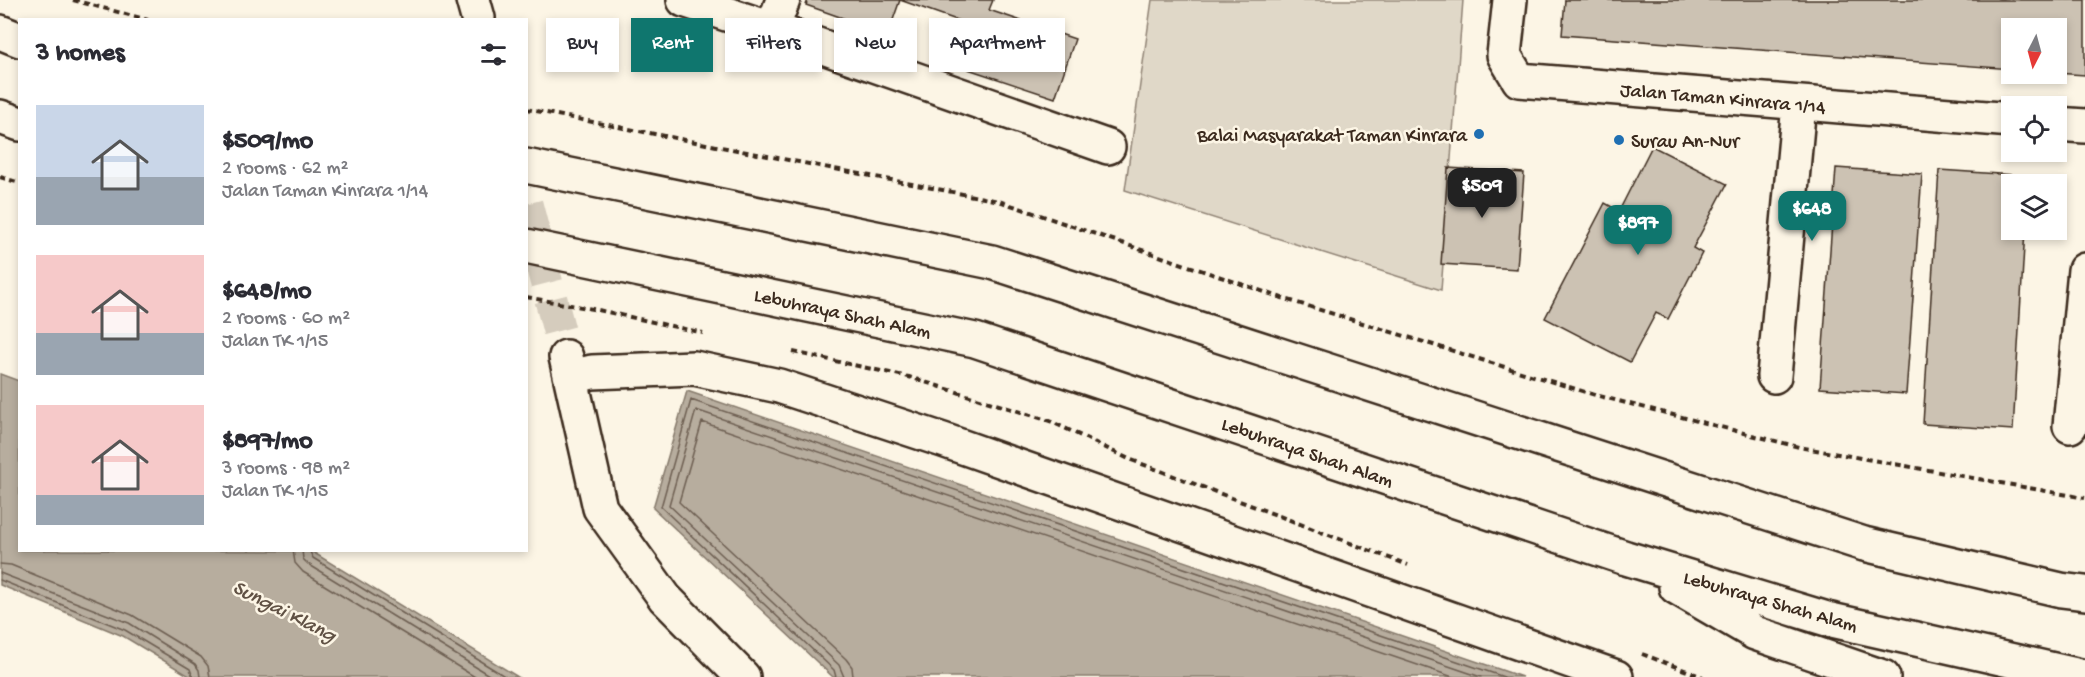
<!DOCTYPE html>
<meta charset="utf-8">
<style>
:root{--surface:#fff;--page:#f2f2f3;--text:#2b2b33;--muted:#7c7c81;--accent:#0f766e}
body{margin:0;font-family:"Gochi Hand",sans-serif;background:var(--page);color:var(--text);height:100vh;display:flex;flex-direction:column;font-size:22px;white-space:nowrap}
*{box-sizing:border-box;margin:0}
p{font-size:20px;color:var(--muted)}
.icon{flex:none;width:33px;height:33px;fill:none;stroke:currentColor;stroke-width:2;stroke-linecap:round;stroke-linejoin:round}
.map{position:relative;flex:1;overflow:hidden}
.drawer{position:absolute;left:18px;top:18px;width:510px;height:534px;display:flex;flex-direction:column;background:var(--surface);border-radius:0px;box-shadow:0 3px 9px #0003}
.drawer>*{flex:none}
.hud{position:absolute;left:546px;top:18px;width:570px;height:54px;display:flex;gap:12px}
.needle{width:39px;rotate:186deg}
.controls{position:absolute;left:2001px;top:18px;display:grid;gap:12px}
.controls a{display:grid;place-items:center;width:66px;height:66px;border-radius:0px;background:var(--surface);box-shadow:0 3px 9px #0003;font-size:30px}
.price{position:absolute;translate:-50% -51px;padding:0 14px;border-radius:12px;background:var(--accent);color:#fff;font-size:20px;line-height:39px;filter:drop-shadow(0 2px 3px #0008)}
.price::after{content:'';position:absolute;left:50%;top:36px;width:18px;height:14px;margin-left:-9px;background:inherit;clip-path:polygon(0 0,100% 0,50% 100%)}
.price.selected{background:#222;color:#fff}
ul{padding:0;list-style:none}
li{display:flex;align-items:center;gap:18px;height:150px;padding:0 18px}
li span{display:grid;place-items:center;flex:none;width:168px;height:120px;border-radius:0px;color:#555}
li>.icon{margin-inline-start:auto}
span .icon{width:72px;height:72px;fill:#fffc;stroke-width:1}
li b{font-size:26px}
h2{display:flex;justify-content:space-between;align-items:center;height:72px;padding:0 18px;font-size:26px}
.pill{padding:0 21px;border-radius:0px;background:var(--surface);box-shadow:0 3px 9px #0003;font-size:21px;line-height:54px}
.pill.selected{background:var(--accent);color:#fff}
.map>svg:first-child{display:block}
.green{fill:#e0d8c8;stroke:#8e8173;stroke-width:1.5}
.water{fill:#b7ad9e;stroke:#85796b;stroke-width:1.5}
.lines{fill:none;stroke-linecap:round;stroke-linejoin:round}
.shore{stroke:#6d5e51;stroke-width:1.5}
.building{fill:#ccc2b3;stroke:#3b2a1e;stroke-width:1.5}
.minor-tunnel{stroke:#d5ccbd;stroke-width:33;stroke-dasharray:33 16;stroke-linecap:butt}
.minor-casing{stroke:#3b2a1e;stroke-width:38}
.highway-casing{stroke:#3b2a1e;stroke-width:38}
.path{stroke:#3b2a1e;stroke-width:4;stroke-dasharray:6 4.5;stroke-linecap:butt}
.minor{stroke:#fcf5e5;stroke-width:33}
.highway{stroke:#fcf5e5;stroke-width:33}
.poi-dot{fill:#1f6fb2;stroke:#fcf5e5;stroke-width:2}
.labels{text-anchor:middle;stroke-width:5;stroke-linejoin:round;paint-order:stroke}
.street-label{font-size:20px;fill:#3b2a1e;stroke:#fcf5e5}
.poi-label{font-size:20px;fill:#3b2a1e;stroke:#fcf5e5;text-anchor:end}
.water-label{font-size:21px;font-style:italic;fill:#605144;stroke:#fcf5e5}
</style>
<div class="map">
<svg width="2085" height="677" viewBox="0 0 2085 677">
<rect width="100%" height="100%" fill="#fcf5e5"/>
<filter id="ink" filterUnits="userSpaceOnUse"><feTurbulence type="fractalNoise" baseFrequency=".0167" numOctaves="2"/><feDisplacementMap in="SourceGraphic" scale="12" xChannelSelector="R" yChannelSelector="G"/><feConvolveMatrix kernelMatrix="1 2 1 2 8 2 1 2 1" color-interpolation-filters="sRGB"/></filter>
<g filter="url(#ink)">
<!-- green -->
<path class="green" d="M1152,0h311l-22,290 -316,-100z"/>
<!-- water -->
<path class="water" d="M0,374l19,7 1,169 291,1 207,126h-327l-68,-41 -123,-51z
M687,391l835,286h-689l-180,-169z"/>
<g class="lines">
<!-- shore -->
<path class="shore" d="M293,550l2,13 8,9 172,105
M302,550l1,9 5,5 184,113
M309,550l4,8 193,119
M0,564l11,1 121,50 69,42 7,9 2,11
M0,573l129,50 66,41 4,6 1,7
M0,580l125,50 65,39 3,8
M836,677l-2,-7 -173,-163 30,-107 813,277
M844,677l-5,-12 -170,-160 27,-95 785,267
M853,677l-1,-10 -6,-8 -167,-157 23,-80 751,255"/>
</g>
<!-- building -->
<path class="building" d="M808,0h185l-4,10 86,29 -20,59 -87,-29 14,-40 -82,-29 -12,34 -82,-29z
M1565,0h520v75l-29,-2v-45h-44v41l-450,-34z
M1652,146l75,38 -34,64 9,5 -34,66 -12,-6 -26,49 -85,-44 60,-115 14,8z
M1448,168l76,5 -7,96 -76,-5z
M1836,168l86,6 -16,220 -86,-6z
M1939,170l90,6 -1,8h-16v46h13l-12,200 -90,-6z"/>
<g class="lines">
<!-- minor-tunnel -->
<path class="minor-tunnel" d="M526,204l40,153"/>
<!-- minor casing -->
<g class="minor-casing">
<path id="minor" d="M473,0l5,18
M684,0l88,29 336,118
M1510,0l-6,55 15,25 493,40
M772,29l11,-29
M2056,124l29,2
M566,357l34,151 65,90 78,79
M1774,376l25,-272
M572,377l20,-5 102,-4 85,18 164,54 673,237
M2070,426l15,-156"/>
</g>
<!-- highway casing -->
<g class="highway-casing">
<path id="highway" d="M0,32l20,8
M0,117l20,7
M526,166l466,96 872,282 197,46 24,3
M526,246l449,94 651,218 201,61 258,58
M1676,587l79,46 128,44"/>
</g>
<!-- path -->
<path class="path" d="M73,0l75,20
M526,109l473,92 286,98 310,96 204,52 286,51
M0,177l20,6
M526,297l72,13 105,23
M793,352l116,25 141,44 79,38 279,106
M1642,654l61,23"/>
<!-- minor -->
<use href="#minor" class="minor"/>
<!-- highway -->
<use href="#highway" class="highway"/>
</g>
</g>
<!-- markers -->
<g class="poi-dot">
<circle cx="1479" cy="134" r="6"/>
<circle cx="1619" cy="140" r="6"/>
</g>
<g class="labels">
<!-- street labels -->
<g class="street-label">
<text transform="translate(1723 97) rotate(5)" y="7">Jalan Taman Kinrara 1/14</text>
<text transform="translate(843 312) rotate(12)" y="7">Lebuhraya Shah Alam</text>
<text transform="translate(1308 451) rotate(19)" y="7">Lebuhraya Shah Alam</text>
<text transform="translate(1771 600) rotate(16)" y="7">Lebuhraya Shah Alam</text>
</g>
<!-- poi labels -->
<g class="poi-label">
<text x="1467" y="141">Balai Masyarakat Taman Kinrara</text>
<text x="1631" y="147" text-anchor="start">Surau An-Nur</text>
</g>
<!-- water labels -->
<g class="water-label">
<text transform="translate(285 610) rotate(27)" y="7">Sungai Klang</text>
</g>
</g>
</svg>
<div class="controls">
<a><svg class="needle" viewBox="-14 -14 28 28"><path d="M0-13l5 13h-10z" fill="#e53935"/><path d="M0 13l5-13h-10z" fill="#7c7c81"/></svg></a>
<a><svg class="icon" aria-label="locate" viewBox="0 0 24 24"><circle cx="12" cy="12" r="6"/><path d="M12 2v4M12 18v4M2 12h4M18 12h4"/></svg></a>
<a><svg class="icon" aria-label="layers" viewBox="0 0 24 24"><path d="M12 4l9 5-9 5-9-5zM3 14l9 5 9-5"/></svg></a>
</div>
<b class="price selected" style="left:1482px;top:219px">$509</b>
<b class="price" style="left:1812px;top:242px">$648</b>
<b class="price" style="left:1638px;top:256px">$897</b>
<div class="hud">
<a class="pill">Buy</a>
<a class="pill selected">Rent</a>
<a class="pill">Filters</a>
<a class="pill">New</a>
<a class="pill">Apartment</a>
</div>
<section class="drawer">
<h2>3 homes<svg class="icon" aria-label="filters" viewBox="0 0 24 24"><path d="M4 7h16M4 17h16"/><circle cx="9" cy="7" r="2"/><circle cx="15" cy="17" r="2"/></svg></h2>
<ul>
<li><span style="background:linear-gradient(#c9d6e8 60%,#9aa5b1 0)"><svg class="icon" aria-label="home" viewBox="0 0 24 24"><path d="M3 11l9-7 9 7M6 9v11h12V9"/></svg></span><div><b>$509/mo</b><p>2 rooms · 62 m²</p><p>Jalan Taman Kinrara 1/14</p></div></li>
<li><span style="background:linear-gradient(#f6c9c9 65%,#9aa5b1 0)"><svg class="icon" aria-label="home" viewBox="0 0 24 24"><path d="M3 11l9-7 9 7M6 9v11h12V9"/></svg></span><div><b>$648/mo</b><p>2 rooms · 60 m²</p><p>Jalan TK 1/15</p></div></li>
<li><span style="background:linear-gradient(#f6c9c9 75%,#9aa5b1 0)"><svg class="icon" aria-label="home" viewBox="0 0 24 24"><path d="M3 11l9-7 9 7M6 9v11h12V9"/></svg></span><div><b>$897/mo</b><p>3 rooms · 98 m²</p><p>Jalan TK 1/15</p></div></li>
</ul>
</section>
</div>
